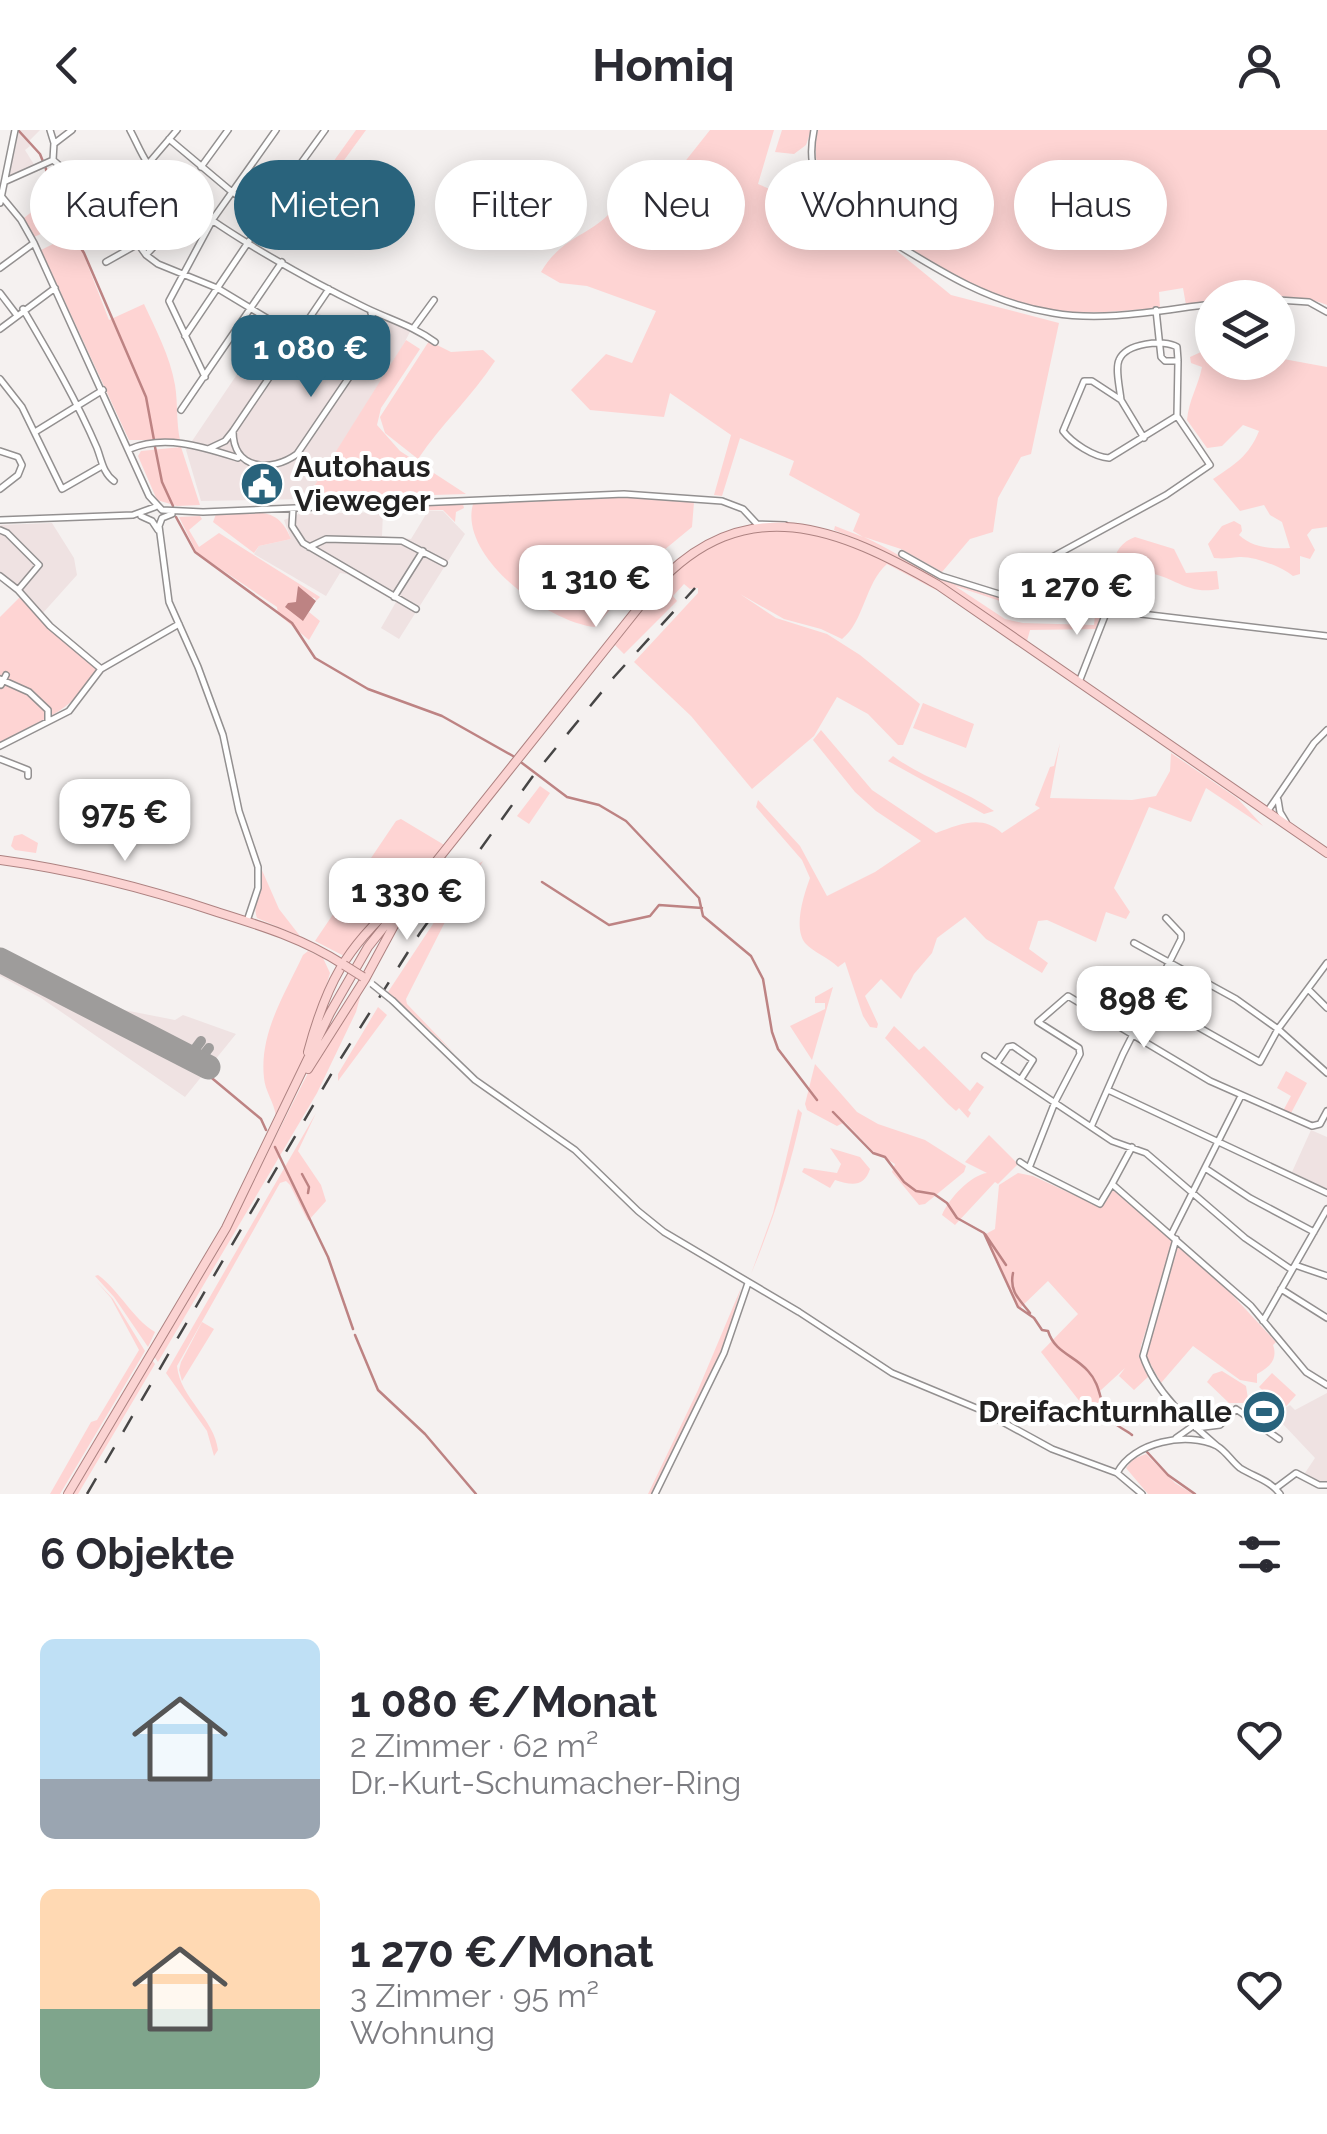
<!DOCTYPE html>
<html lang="de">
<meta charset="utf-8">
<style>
:root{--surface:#fff;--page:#f2f2f3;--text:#2b2b33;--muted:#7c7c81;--accent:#29637c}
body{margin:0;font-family:Raleway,sans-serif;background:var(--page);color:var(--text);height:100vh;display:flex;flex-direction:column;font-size:38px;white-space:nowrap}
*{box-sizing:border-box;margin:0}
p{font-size:32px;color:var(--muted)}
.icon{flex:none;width:55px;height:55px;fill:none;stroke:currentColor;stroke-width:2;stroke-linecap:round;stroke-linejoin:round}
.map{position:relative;height:1364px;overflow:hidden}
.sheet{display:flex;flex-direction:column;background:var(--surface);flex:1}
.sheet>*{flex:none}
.banner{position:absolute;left:30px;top:30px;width:1268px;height:90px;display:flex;gap:20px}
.buttons{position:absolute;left:1195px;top:150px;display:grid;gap:20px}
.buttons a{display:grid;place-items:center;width:100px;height:100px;border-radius:50%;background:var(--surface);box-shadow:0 5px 25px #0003;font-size:50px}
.price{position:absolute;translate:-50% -85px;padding:0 22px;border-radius:20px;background:#fff;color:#222;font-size:32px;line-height:65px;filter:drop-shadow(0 2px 5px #0008)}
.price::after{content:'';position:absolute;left:50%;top:60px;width:30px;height:22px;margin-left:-15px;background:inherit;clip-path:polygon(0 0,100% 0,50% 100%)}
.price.current{background:var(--accent);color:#fff}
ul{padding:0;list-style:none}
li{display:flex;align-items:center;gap:30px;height:250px;padding:0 40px}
li span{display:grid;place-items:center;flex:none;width:280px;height:200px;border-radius:15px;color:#555}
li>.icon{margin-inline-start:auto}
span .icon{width:120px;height:120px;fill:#fffc;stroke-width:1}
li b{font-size:42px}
h2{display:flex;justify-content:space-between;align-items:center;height:120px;padding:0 40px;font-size:42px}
.tag{padding:0 35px;border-radius:45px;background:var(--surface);box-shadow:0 5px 25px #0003;font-size:35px;line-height:90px}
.tag.current{background:var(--accent);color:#fff}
header{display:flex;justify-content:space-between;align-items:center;height:130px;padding:0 40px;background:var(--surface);font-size:45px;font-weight:700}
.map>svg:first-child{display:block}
.built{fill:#efe2e2}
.green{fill:#fed4d3;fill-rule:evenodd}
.water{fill:#bd8383}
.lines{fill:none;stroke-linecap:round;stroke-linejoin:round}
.stream{stroke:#bd8383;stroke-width:2.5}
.taxiway{stroke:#9e9c9b;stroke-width:10}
.runway{stroke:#9e9c9b;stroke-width:25}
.minor-casing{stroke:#939090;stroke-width:8}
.major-casing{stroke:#ad8281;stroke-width:10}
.minor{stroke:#fff;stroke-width:5}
.major{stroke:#fbd3d2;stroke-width:8}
.rail{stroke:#474646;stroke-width:2.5;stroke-dasharray:18 18;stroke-linecap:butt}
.minor-bridge-casing{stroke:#939090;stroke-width:8;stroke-linecap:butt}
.major-bridge-casing{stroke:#ad8281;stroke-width:10;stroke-linecap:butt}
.minor-bridge{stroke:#fff;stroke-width:5}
.major-bridge{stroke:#fbd3d2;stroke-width:8}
.labels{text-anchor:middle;stroke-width:8;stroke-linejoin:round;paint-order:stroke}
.poi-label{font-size:30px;font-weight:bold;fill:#232222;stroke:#fff;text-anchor:start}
</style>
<header><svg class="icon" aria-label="back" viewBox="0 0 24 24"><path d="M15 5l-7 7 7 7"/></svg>Homiq<svg class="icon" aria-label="person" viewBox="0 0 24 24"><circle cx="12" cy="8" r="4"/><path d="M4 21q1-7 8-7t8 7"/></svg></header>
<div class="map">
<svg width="1327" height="1364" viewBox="0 0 1327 1364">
<rect width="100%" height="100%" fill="#f5f1f0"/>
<!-- built -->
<path class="built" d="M19,0h21l-12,12 2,4 -5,4 10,16 -26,11z
M371,178l43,16 -15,29 -93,146 -105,2 -15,-51 85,-126 28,12 17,-24 51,29z
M428,381h15l22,23 -66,105 -18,-11 15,-26 -49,-28 -7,-1 -14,23 -72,-42 5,-8 32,-7 -7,-19 15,-6 84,-2 -1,24 29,3z
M52,393l22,35 3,17 -35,39 -42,-37v-52z
M0,817l124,63 51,10 8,-5 53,19 -51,63 -144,-99 -41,-22z
M1311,1000l16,7v52l-35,-17z
M1260,1260l22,20 8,-5 5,5 32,-17v88h-9l-13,-8 10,-15 -34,-36 -12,12 -26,-23z"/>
<!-- green -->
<path class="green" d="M356,0h10l-72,99 -6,-4z
M710,0h64l-16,54 53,23 85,43 55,45 108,28 -28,131 -10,3 -23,41 -5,34 -23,7 -28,33 -41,-23 -37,-12c24,11 46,26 71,36 55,22 112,30 170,37l-6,19 -69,1 -3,11c-62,-42 -123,-85 -193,-111l1,-4 28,11 -10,-6 7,-17 -71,-39 5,-14 -54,-23 -18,58 -8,-1 17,-60 -61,-42 -6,24 -74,-7 -19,-20 35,-36 26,9 24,-52 -69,-25 -27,-3 -19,-11c24,-41 56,-35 80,-73l-7,-11h50zM955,456l45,15 95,13 -1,11 -71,-2 -18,-4z
M782,0h29l-5,15 -12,9 -19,-2z
M818,0h509v175c-34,-14 -78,-7 -115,-7v5l-26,2 -3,-17 -24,4 1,16c-33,2 -67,7 -100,3 -81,-11 -145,-61 -213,-103 -24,-22 -37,-44 -29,-78z
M49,68l34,55 26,67 35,-16c12,26 26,52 31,81 3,18 1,36 5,55h-51l-88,-190 18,-9 -7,-12 -18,8 -10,-19z
M406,210l14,9 -39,59 -4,17 23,26 66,43 -160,5z
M429,211l22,11 32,-2 12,11c-23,36 -54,63 -77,98l-33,-26 -5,-16z
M1201,222l11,1v9h66v-4l49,9v160l-15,2 -5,6 8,15 -5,9 -10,-3v18l-7,2c-13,-10 -39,-20 -54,-19 -10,1 -15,2 -25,1l-6,-14 14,-18 12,-5 7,4 1,6 -3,4c14,13 33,14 51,13l-8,-26 -12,-7 -6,-10 -24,6 -27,-32c21,-14 36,-23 46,-48l-16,-6 -21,21 -15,2 -20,-28c2,-21 11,-33 15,-53l-11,-4 -1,-6z
M181,317l19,58 -23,1 -20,-6 -19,-44 3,-5z
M630,367l59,3 5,2 -2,25 -34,28 -63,72c-46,-4 -137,-70 -122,-123z
M463,374l1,4 -8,4 -1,10 -12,-12 -62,1v-3z
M216,384c35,0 61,-12 75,25l-32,7 -5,7 -41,-31z
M200,386l2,3 -13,11 10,17 20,-14 101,64 -4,4 -1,-3 -18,-3 6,25 6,-8 11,9 -11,19 -31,-26 -1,-7 -80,-54 -18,-36z
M748,401h64l62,21 64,36 -2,2 -49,-26c-22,19 -23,58 -45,75l-21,-10 -37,-10 -44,-25 36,24 51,16 33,21 60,49 -17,41h-5l-30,-31 -31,-17 -23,39 -62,53 -61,-73 -57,-54 64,-69v-5l-8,1 -6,-5 -11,12 4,5 -53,53 -11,-11 54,-67 44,-32z
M1135,407l39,12 12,24 31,-2 2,18c-31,6 -41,-10 -69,-16 -9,-1 -22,4 -32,4 -10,-16 0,-34 17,-40z
M20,467l77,73c-28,46 -54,47 -97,73v-126z
M923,573l51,21 -8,24 -53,-20z
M821,600l51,60 64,43c24,-9 46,-19 66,0l38,-25 -5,-3 15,-38 4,-1 6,-23 -10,55 82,2 24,-4 14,-25 1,-18 66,45 26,28 -57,-38 -15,34 -42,-15 -35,81 16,24 -4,7 -20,-7 -10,30 -49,-22 -9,1 -9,28 19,14 -6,10 -56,-34 -21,-22 -28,21 -5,15 -18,21 -13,25 -20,-20 -16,17 13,28 -1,4 -7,-1 -7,-11 -18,-54 -7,5c-9,-9 -25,-15 -33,-24 -12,-15 -1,-49 5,-65l-8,-18 -46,-53 2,-7 42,46 27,50 48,-24 46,-31 -45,-30 -21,-19 -42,-52z
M893,626c32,24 69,32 101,55l-10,3 -96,-53z
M540,656l10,7 -21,31 -12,-8z
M401,689l45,27 -102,110 -29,-15 81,-120z
M22,704l16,9 -2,10 -21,-3 -4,-4 3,-10z
M483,731l-36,57 -41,81 1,5 47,49 -66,-61 80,-121z
M261,738l18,41 21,27 -43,-18c-5,-14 3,-37 4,-50z
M308,821l15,7 7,15 -25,84 -29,59c-2,-14 -11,-25 -12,-38 -5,-45 21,-84 39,-123z
M833,857l-21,73 -22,-34 35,-17v-6h-10v-6z
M362,860l-6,22 -39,81 -159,269 -5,-7 78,-130 79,-156z
M378,877l9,8 -49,66v-7z
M894,896l25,24 5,-4 46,45 7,-9 7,5 -16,23 3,3 -3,5 -9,-10 -3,3 -8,-7 -63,-66z
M815,934l42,48 21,12 47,16 41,26 -2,6 -39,32 -6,1 -27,-33 3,-8 -21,-12 -29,-30 -8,4 -30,-16 -2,-6z
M1286,941l21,12 -17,32 -7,-4 8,-15 -14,-8z
M798,979l4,4c-12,56 -29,108 -51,161l22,-61z
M316,983l-18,38 23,34 5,16 -18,20 -18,-36 -4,-4 -6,2 -103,183c3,32 37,52 41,84l-4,6 -7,-25 -41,-58z
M989,1005l29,29 -20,20 -3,-2 -40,43 -13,-10c7,-17 29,-40 45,-42l-22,-11z
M830,1018l30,9 10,12c-6,19 -19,16 -35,11l-5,8 -28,-16 2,-4 33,5 4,-9z
M1018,1043l15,3 67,31 12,-20 62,53 -33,106 1,16 7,14 -15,14 -15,-14 6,-8 -25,23 5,24 -10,6 -54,-69 37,-38 -30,-33 -29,28 -35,-74 11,-6 4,-44z
M1177,1112l47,44 52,56 -3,3c5,14 -3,22 -16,29v9l-17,-3 -47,-34 -32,37 -15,-27z
M98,1145c22,16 34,43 57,57l-7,15 -34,-50 -19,-21z
M96,1151l17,18 32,52 -85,143h-10l41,-72 6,-2 42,-70 -28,-52z
M741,1158l-16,58 -72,148h-5l50,-104z
M202,1192l12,7 -32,52 -3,-11 2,-8z
M151,1229l4,5 -77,130h-7z
M1222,1241l24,15 2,13 -4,4h-15l-22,-21 6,-8z
M1272,1243l24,22 -13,15 -24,-23z
M1146,1324l29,29 18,11h-45l-22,-26 7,-9z"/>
<!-- water -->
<path class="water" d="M298,456l18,15 -13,20 -18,-14 3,-4 8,-1z"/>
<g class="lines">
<!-- stream -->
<path class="stream" d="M18,0l22,24 6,15 4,30 34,54 62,144 8,43
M155,317l7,35 11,24
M176,387l19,35 97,71 23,35 53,31 74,27 71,40
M522,633l45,34 32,8 27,16 73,77 4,18 48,40 12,23 9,53 6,17 39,51
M542,752l67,43 41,-9 9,-11 43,3
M207,944l54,45 5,11
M833,982l40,41 12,4 19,25 12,9 18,3 13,9 10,15 27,15 34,74 16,11 8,12 6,1c7,22 26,24 40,40 13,14 11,29 19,44 5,10 18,14 25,20
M275,1017l53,110 25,72
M302,1044l7,13 -1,6
M985,1104l21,31
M1013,1143c-4,19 7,27 17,40
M355,1205l23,55 47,44 51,60
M1147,1322l21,23 27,19"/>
<!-- taxiway -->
<path class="taxiway" d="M189,927l12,-16
M198,932l11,-14"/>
<!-- runway -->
<path class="runway" d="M0,830l208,107"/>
<!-- minor casing -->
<g class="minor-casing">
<path id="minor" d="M50,0l4,13 -1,17
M130,0c6,11 11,24 18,34 32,47 164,118 218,144 25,12 47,18 69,34
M814,0c-5,25 -3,44 13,64 14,19 40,32 61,45 53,33 102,64 165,74 52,9 108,-3 159,-9
M169,9l63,53 33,21 60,-83
M55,13l17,-13
M53,30l66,57 27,38 12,9 59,24 136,82
M201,37l27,-37
M6,51l47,-21
M2,67l19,23 13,23 115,253 13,14 41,2 421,-18 98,7 21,8 14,15 28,1
M0,73l15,-73
M165,105l-40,-44 52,-61
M94,108l25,-21
M146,125l46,-49
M106,132l32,-18
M0,138l34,-25
M0,163l16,21
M1278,170l31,2 18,10
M23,179c27,46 53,90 74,139 5,13 6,25 17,33
M415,196l19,-26
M0,199l55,-41
M185,206l64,-95
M205,247l-36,-76 44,-82 63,-89
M0,249l22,28 40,82 40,-23
M1121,270l23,38
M181,280l101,-148
M1177,286l-68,42c-15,-1 -37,-15 -46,-27l21,-50h8l29,19c-1,-11 -6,-31 -2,-40 7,-17 45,-21 58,-13l1,13
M233,301c0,39 38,42 64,23l76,-112 2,-19 -4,-10
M35,302l68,-42
M130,319c35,-15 73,-2 108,9
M208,319l17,-8 8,-10 96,-142
M0,321l18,6 4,8 -4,10 -18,14
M293,379l-1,17 11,17 113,66
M172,384l-10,4 -3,8 10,76 29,65 25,68 16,76 19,56v21l-11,33
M141,386l11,5 6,9
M0,390l133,-5 22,-8
M0,400l7,3 32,32 -21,25
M309,417l17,-8 76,2 42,22
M902,424l39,22 74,23 312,37
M0,446l18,14 32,36 50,42
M394,467l29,-46
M1039,471c-14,-9 -19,-22 -5,-34l132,-72 44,-30 -33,-49 1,-55h-13l-4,-4 -5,-47
M0,549l29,13 19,18v11
M1079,552l29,-74
M1,555l5,-10
M0,616l69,-35 32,-42 78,-45
M0,629l28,11v6
M1278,670l2,12 6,10
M1267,682l47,-69 13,-13
M1134,813l102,56 42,30 49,44
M1101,842l159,90 18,-33 49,-66
M1308,859l19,19
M393,871l82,79 100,70 63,61 26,21 135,80 93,61 89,37 71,39 65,24 25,21
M985,926l127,85 34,12 99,85 47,32
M997,933l11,-16 5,-1 20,14 -12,19
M1108,960l219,103
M1091,997l32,-73 58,-115v-5l-15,-16
M1132,1017l-20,37 139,122 55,66 21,13
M1020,1032l9,6
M1205,1038l45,30 64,34
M1112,1054l-12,20 -71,-36 26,-66 25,-48 -1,-6 -41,-26 30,-26 142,85 102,45 8,-2 7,-13
M1171,1105l70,-139
M1176,1109l-33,117c12,36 46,66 74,90
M1295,1135l32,11
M1281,1159l46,29
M1263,1191l64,-112
M1196,1298l24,-3 16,-16 43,30
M1176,1308l17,-12
M1117,1343c16,-31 70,-42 100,-27 9,5 15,16 23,22 14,9 30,12 40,26
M1276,1358l20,-15 23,12h8
M655,1364l69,-141 24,-70"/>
</g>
<!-- major casing -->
<g class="major-casing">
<path id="major" d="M0,730c75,10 145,28 217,52 45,14 87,27 127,53
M308,922c18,-67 37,-104 91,-151
M308,939l57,-90 40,-74
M68,1364l158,-266 104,-215 38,-66 287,-360c90,-99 184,-59 283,-2l389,268"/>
</g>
<!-- minor -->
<use href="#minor" class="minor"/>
<!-- major -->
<use href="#major" class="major"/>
<!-- rail -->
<path class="rail" d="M87,1364l249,-428 84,-133 113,-157 81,-99 81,-89"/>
<!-- minor-bridge casing -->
<g class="minor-bridge-casing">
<path id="minor-bridge" d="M372,854l21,17"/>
</g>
<!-- major-bridge casing -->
<g class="major-bridge-casing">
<path id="major-bridge" d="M344,835l19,12"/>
</g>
<!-- minor-bridge -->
<use href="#minor-bridge" class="minor-bridge"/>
<!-- major-bridge -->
<use href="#major-bridge" class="major-bridge"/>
</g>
<!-- icons -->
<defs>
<g id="civic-disc" transform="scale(2.25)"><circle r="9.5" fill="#29637c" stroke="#fff"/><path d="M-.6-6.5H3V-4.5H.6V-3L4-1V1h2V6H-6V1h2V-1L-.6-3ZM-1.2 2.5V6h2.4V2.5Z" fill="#fff"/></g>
<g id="stadium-disc" transform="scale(2.25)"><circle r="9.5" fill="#29637c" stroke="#fff"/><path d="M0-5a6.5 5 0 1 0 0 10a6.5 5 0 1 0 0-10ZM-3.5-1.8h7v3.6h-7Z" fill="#fff"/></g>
</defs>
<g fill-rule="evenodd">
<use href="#civic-disc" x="262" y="354"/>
<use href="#stadium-disc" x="1264" y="1282"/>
</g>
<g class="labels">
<!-- poi labels -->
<g class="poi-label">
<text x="294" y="347">Autohaus<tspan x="294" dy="34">Vieweger</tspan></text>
<text x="1232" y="1292" text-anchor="end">Dreifachturnhalle</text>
</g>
</g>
</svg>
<div class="buttons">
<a><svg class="icon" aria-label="layers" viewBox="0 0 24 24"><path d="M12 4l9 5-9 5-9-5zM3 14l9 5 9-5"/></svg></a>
</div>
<b class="price current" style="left:311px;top:270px">1 080 €</b>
<b class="price" style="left:596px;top:500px">1 310 €</b>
<b class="price" style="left:1077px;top:508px">1 270 €</b>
<b class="price" style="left:125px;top:734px">975 €</b>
<b class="price" style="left:407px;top:813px">1 330 €</b>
<b class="price" style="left:1144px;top:921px">898 €</b>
<div class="banner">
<a class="tag">Kaufen</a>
<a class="tag current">Mieten</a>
<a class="tag">Filter</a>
<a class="tag">Neu</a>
<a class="tag">Wohnung</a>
<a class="tag">Haus</a>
</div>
</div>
<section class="sheet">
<h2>6 Objekte<svg class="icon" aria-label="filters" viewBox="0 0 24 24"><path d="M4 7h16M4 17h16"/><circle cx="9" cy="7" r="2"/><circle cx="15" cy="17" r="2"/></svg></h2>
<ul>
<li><span style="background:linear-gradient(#bfe0f5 70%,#9aa5b1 0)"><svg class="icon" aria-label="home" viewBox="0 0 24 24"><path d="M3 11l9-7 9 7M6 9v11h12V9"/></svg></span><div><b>1 080 €/Monat</b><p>2 Zimmer · 62 m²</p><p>Dr.-Kurt-Schumacher-Ring</p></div><svg class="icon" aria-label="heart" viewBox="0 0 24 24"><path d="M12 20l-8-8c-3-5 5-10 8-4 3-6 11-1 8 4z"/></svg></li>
<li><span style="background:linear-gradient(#ffd9b3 60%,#7fa58c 0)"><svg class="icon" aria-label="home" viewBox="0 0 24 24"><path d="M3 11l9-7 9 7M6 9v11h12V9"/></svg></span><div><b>1 270 €/Monat</b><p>3 Zimmer · 95 m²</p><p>Wohnung</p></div><svg class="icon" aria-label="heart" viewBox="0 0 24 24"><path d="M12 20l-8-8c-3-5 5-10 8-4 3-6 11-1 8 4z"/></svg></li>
</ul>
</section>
